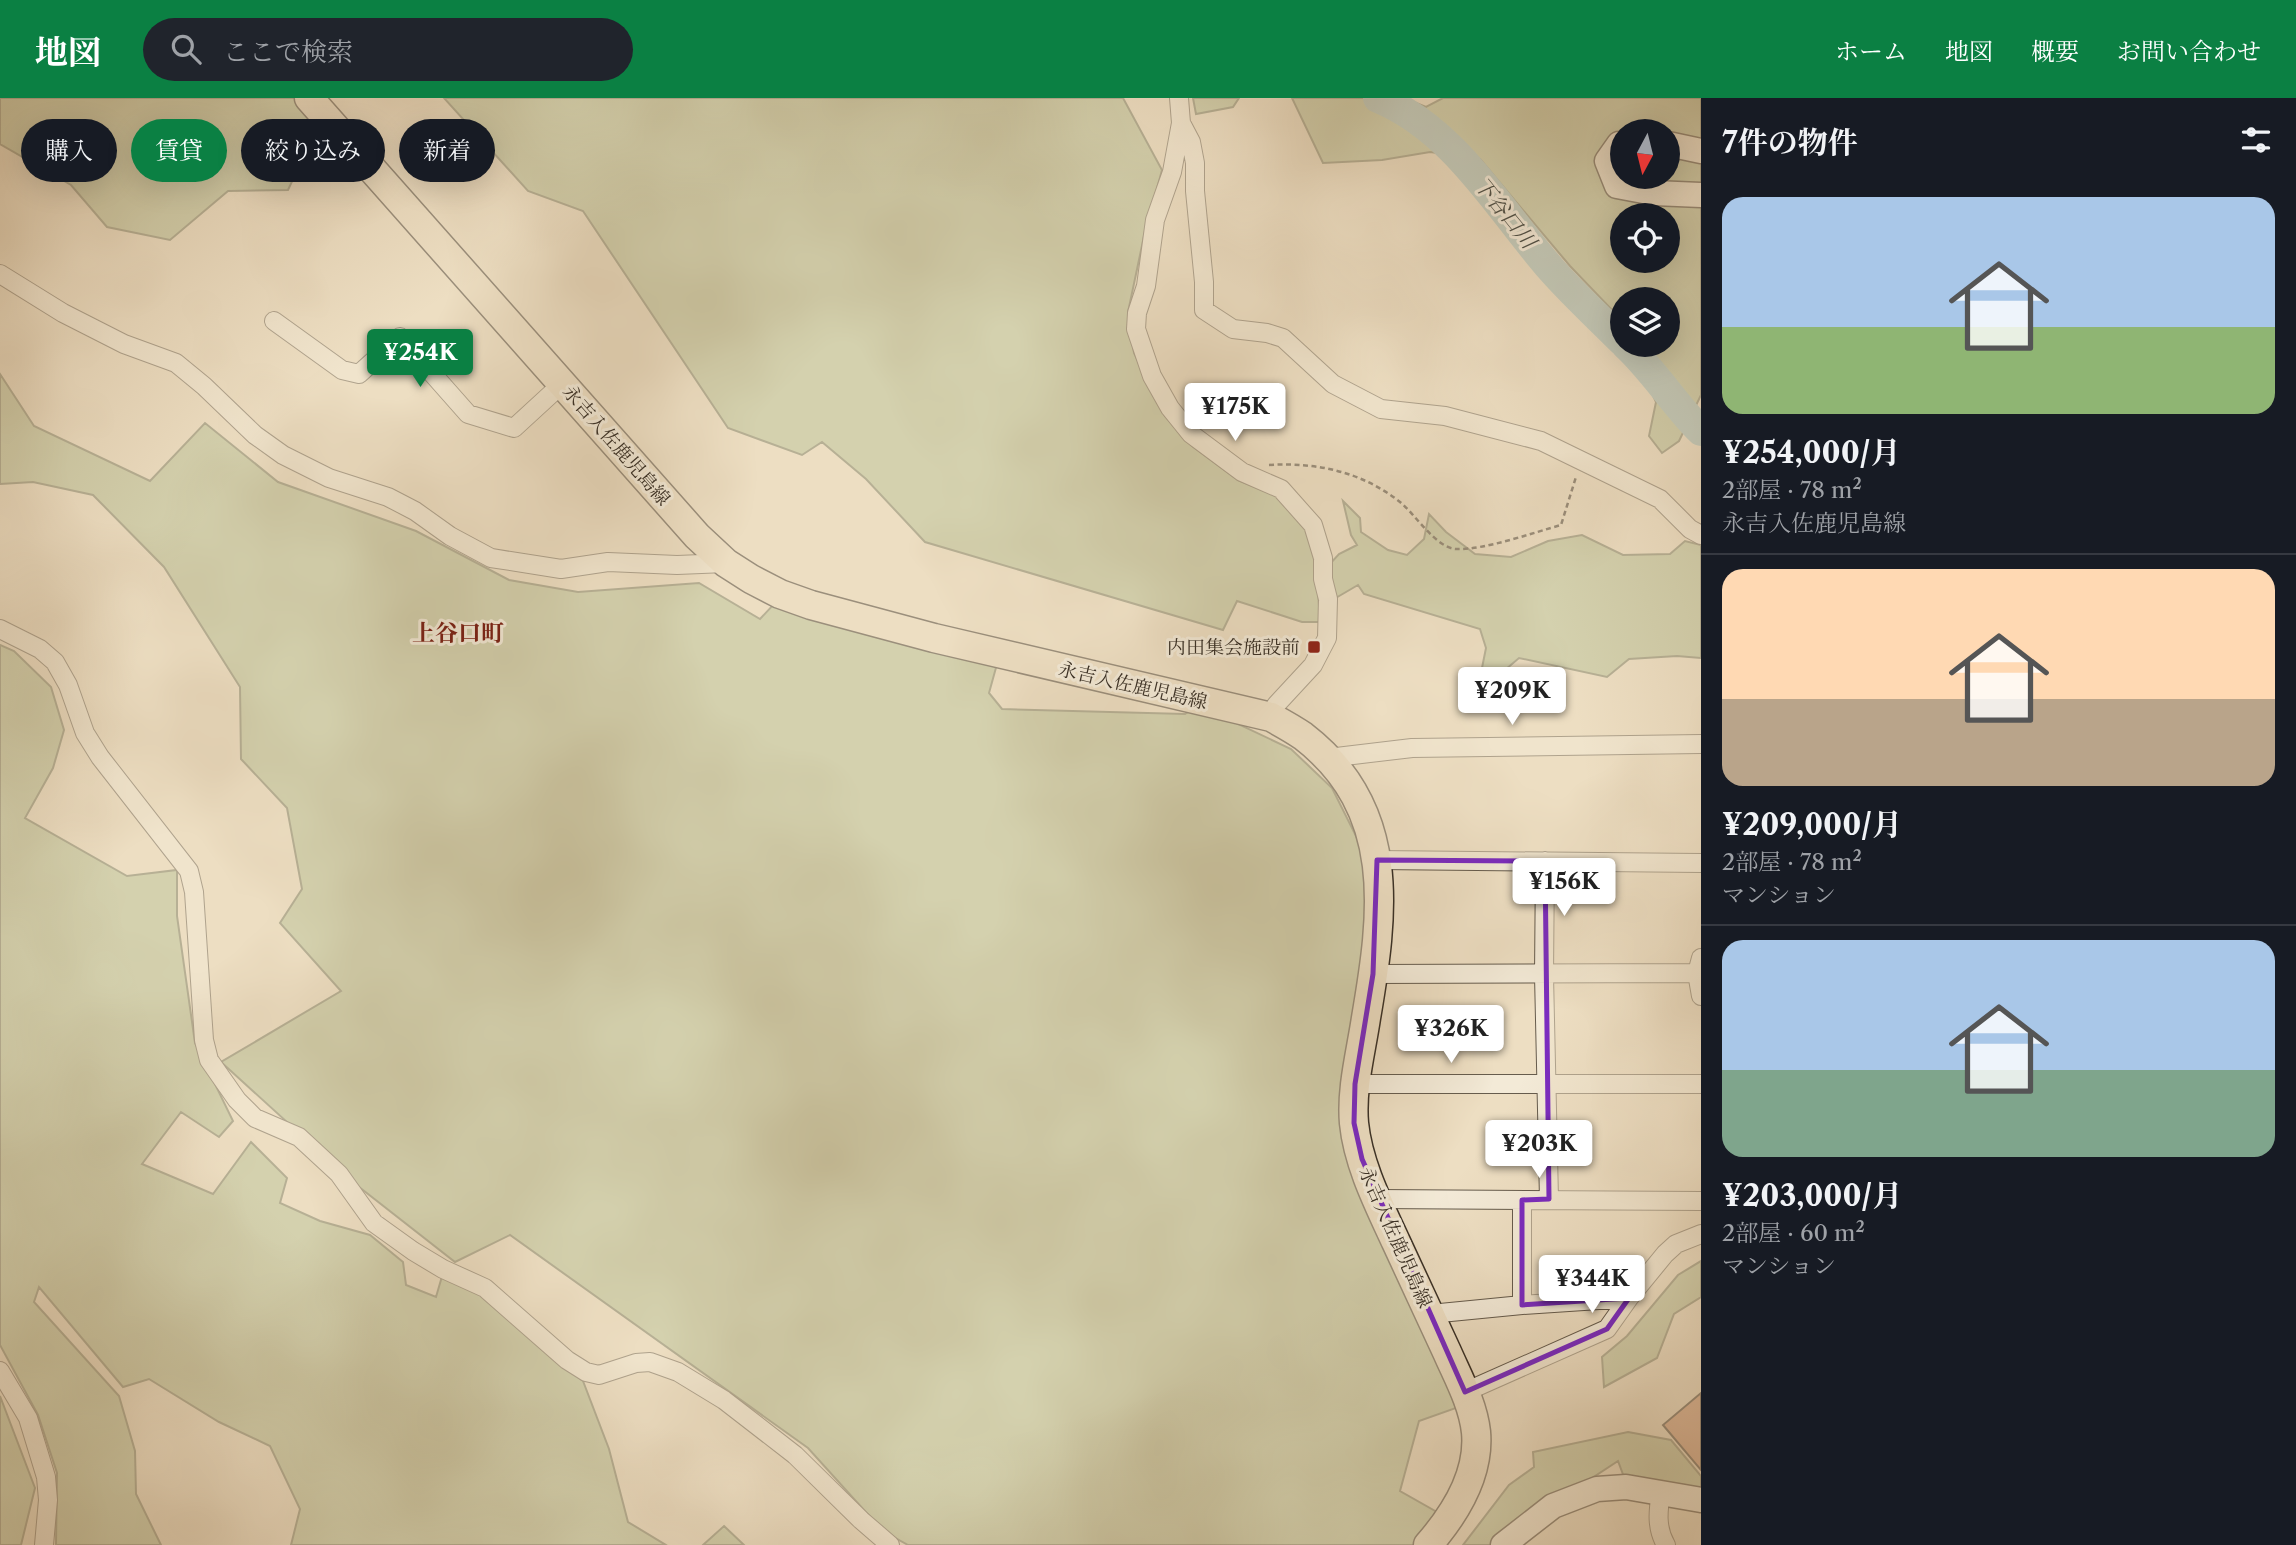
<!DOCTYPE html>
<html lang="ja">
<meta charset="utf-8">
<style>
:root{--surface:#171b24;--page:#20242c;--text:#f1f3f6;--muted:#9ea1a6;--line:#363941;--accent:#0b8043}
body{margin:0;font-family:"Libre Caslon Text","Noto Serif JP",serif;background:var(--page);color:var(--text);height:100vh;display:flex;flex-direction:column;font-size:26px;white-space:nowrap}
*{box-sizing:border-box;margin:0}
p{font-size:23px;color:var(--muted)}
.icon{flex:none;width:38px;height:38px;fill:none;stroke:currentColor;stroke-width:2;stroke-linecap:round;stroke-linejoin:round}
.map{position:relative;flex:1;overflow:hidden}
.sheet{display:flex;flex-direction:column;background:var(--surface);width:595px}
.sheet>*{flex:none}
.hud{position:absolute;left:21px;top:21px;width:665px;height:63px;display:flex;gap:14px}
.needle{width:46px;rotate:187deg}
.tools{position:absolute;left:1610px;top:21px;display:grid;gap:14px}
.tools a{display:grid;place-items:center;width:70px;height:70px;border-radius:50%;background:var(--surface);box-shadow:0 7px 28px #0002;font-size:35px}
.price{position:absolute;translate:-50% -60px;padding:0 16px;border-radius:7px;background:#fff;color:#222;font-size:23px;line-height:46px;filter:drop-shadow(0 2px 4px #0008)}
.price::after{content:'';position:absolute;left:50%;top:42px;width:21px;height:16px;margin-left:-10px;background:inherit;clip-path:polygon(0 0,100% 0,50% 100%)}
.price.active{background:var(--accent);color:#fff}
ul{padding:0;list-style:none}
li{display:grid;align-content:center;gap:14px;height:371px;padding:0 21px}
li+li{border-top:2px solid var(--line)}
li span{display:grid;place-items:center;height:217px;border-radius:21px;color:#555}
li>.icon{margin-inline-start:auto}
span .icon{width:126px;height:126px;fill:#fffc;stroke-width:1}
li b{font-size:30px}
h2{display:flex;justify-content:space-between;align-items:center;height:84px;padding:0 21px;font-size:30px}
.pill{padding:0 24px;border-radius:32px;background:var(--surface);box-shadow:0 7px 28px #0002;font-size:24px;line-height:63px}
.pill.active{background:var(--accent);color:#fff}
header{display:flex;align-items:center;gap:42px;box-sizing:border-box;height:98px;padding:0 35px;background:var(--accent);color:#fff}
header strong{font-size:33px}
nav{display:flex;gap:38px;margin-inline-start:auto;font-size:24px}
.search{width:490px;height:63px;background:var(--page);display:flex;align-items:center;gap:18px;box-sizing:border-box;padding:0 24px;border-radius:38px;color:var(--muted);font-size:26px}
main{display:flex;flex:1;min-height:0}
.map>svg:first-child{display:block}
.green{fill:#b5c295;stroke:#77795e;stroke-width:2;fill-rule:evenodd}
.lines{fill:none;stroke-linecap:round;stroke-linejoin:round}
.river{stroke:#9abbb8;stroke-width:30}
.building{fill:#ce916e;stroke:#393026;stroke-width:2}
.street-casing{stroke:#665c4d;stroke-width:20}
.secondary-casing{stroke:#393026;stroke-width:27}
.primary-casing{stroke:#393026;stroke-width:31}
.path{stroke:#393026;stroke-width:2.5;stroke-dasharray:5 3.5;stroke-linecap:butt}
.street{stroke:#f3ead7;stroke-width:18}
.secondary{stroke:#f3ead7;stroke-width:24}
.primary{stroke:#eddec2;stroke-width:28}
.marked{fill:none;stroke:#7b2cbf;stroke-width:5;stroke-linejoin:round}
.poi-dot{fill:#8f2418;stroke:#f3ead7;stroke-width:2.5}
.labels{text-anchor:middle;stroke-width:6;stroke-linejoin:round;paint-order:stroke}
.street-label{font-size:19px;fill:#393026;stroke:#f3ead7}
.poi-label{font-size:19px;fill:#393026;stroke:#f3ead7;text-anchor:end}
.water-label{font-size:21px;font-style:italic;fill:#51534a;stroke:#f3ead7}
.quarter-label{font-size:23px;font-weight:bold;fill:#7a1f14;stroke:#f3ead7}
</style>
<header>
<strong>地図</strong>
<div class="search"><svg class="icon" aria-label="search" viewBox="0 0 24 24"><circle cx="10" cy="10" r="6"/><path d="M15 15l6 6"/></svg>ここで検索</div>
<nav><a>ホーム</a><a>地図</a><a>概要</a><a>お問い合わせ</a></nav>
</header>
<main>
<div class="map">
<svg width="1701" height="1447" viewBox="0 0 1701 1447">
<rect width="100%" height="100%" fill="#eddec2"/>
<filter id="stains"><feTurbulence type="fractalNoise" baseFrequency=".00286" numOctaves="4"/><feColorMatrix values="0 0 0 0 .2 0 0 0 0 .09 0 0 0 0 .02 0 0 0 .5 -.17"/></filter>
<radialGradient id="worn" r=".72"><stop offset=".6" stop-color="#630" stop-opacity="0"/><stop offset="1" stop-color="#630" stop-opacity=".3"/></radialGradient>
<!-- green -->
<path class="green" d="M0,0h296l23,26 -31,66 -60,1 -58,49 -63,-13 -36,-42 -71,-41z
M444,0h679l39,72 -18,66 -16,76 6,41 31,63 27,30 46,34 39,16 30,35 9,28 4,63h-18l-65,-21 -14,29 -298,-88 -59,-63 -44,-37 -20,13 -74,-27 -145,-217 -55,-20z
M1193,0h46l-6,9 -37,7z
M1292,0h112l22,9 17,-9h258v297l-22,46 -17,12 -13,-17 7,-34 -26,-57h38v-46h-46v29l-7,-15 -45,-47 -90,-107 -50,-7 -48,8 -59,3zM1622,33h46v46h-46zM1622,117h46v46h-46z
M0,276l34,52 116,55 55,-58 73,59 138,49 93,49 69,12 121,-9 61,36 14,-15 223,60 -8,29 13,16 183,5 13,-9 93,44 41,39 28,56 10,49 -26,226 112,289 -37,13 -19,70 44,25 -22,29h-514l-25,-14 -75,-83 -298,-213 -55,27 -101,-79 -133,-121 120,-71 -61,-68 22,-34 -15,-81 -46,-49 -1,-72 -76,-120 -71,-72 -60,-13 -33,2z
M1343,403l17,17 1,14 27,18 19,5 17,-16 5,-25 17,18 29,22 36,3 37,-16 34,-6 41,20 47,-1 15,-13 16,4v113l-24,-2 -48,3 -22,18 -88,-19 -20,17 -17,-7 4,-20 -6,-19 -116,-35 -6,-9 -24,14 -6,-33 11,-12 18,-9 -6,-10z
M0,547l14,6 37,36 13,43 -11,38 -28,50 102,58 50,-6v46l18,127 38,78 -14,16 -38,-25 -39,52 71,30 38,-52 36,36 -7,25 40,18 50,14 33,27 3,23 30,12 7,-24 47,25 93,83 26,68 19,73 38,23h-375l9,-36 -30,-63 -51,-24 -70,-43 -26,8 -84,-100 -5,15 85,94 16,55 1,43 25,51h-105l1,-72 -19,-58 -38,-70z
M1701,1163v36l-27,17 -17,44 -53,29 -2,-30 25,-21 51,-61z
M0,1298l35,92 -14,57h-21z
M1628,1334l43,8 30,36v15l-77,-14 -6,-16 -128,84h-27l46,-60 25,-18 -1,-15z
M724,1428l20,19h-41z"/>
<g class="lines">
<!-- river -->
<path class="river" d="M1378,0c77,32 120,110 173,171 22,25 47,48 71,72
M1626,247c28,26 48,59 75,86"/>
</g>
<!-- building -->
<path class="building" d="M1701,1295v77l-38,-45z"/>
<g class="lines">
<!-- street casing -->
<g class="street-casing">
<path id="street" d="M1179,0l2,25 -9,49 -17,48 -9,66 -9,27 -1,16 16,47 18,32 21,26 51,38 39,17 32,36 10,33v21l5,20 -1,39 -14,27 -37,40 -5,12
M1181,25l10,19 4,21v28l9,91v28l29,19 34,4 16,5 50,46 48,25 64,7 96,25 119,58 30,30 11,6
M0,176l63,39 61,31 52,19 28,23 51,49 28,20 46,23 59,19 27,14 35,25 41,22 70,11 47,-7 69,3 49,-2
M274,223l68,49 17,4 41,-37 68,77 46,14 49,-45
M0,531l40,20 15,13 13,23 17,48 15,24 89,114 5,21 10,148 5,20 28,40 18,18 44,19 40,37 35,49 39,28 30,18 42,19 82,72 19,12 13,3 37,-12 14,-1 28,10 46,28 71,55 66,65 29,25
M1328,660l84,-10 289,-4
M1377,762l324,3
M1545,763l-1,114 5,224
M1701,860l-4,15 4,23
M1373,876l324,-1
M1355,986h346
M1377,1101l324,2
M1522,1102v105
M1430,1216l92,-9 107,-7
M0,1273l28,47 18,59 2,23 -4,45
M1465,1294l142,-63 22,-31 36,-44 11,-10 25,-10
M1661,1394c-3,19 -5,36 5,53"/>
</g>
<!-- secondary casing -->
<g class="secondary-casing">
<path id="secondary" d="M1622,46h-3l-12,17 10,25 37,7 47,2
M1668,46l33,7
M1503,1447l50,-39 44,-17 29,-2 75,13"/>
</g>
<!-- primary casing -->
<g class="primary-casing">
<path id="primary" d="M309,0l388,438 29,27 25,16 29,15 31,11 123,33 337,79c11,6 22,12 32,19 95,73 81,177 63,282 -5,34 -15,70 -12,105 4,41 25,82 42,119 17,37 34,73 51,110 11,25 26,52 29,80 4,43 -21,82 -48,113"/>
</g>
<!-- path -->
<path class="path" d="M1269,367c48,-3 93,7 131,37 15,12 36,46 56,47 29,1 76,-16 105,-24l15,-48"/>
<!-- street -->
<use href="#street" class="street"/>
<!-- secondary -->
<use href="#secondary" class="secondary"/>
<!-- primary -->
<use href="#primary" class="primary"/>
</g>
<!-- marked area -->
<path d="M0 0H1701V1447H0ZM1377,762l168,1 4,338 -27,1v105l107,-7 -22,31 -142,63 -103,-233 -8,-36 1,-39 18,-110z" fill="#eddec2" fill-opacity=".55" fill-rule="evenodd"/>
<path class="marked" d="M1377,762l168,1 4,338 -27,1v105l107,-7 -22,31 -142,63 -103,-233 -8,-36 1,-39 18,-110z"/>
<!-- markers -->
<rect class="poi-dot" x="1307" y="542" width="14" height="14" rx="3.5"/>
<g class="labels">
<!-- street labels -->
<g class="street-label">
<text transform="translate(617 347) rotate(49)" y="7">永吉入佐鹿児島線</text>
<text transform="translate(1133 587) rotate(13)" y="7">永吉入佐鹿児島線</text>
<text transform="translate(1396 1139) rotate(66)" y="7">永吉入佐鹿児島線</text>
</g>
<!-- poi labels -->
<g class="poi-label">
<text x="1300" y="556">内田集会施設前</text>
</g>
<!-- water labels -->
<g class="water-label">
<text transform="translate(1505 115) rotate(51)" y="7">下谷口川</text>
</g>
<!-- quarter labels -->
<g class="quarter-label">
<text x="458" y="543">上谷口町</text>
</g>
</g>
<rect width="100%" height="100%" filter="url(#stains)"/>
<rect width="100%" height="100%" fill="url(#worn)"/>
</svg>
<div class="tools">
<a><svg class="needle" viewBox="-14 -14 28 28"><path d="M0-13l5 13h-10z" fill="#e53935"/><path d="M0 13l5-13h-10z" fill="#9ea1a6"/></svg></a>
<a><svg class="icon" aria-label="locate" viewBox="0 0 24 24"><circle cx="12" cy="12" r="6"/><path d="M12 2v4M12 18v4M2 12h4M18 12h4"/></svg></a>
<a><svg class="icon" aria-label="layers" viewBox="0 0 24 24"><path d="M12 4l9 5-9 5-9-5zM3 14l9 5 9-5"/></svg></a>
</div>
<b class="price active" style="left:420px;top:291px">¥254K</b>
<b class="price" style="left:1235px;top:345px">¥175K</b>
<b class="price" style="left:1512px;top:629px">¥209K</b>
<b class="price" style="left:1564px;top:820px">¥156K</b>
<b class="price" style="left:1451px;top:967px">¥326K</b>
<b class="price" style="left:1539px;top:1082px">¥203K</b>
<b class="price" style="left:1592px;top:1217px">¥344K</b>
<div class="hud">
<a class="pill">購入</a>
<a class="pill active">賃貸</a>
<a class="pill">絞り込み</a>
<a class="pill">新着</a>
</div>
</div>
<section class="sheet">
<h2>7件の物件<svg class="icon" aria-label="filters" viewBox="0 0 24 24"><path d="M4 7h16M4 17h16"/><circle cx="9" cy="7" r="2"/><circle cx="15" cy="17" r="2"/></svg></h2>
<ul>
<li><span style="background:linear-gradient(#a9c7e8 60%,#8fb573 0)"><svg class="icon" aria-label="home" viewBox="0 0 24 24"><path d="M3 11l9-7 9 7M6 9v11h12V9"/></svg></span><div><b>¥254,000/月</b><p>2部屋 · 78 m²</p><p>永吉入佐鹿児島線</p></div></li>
<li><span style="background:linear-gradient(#ffd9b3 60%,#b9a48a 0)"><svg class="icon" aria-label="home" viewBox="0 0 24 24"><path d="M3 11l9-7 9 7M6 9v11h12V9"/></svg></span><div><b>¥209,000/月</b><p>2部屋 · 78 m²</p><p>マンション</p></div></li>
<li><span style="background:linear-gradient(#a9c7e8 60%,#7fa58c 0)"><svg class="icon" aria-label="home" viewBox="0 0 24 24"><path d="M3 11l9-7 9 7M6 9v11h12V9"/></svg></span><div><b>¥203,000/月</b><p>2部屋 · 60 m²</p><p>マンション</p></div></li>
</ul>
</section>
</main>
